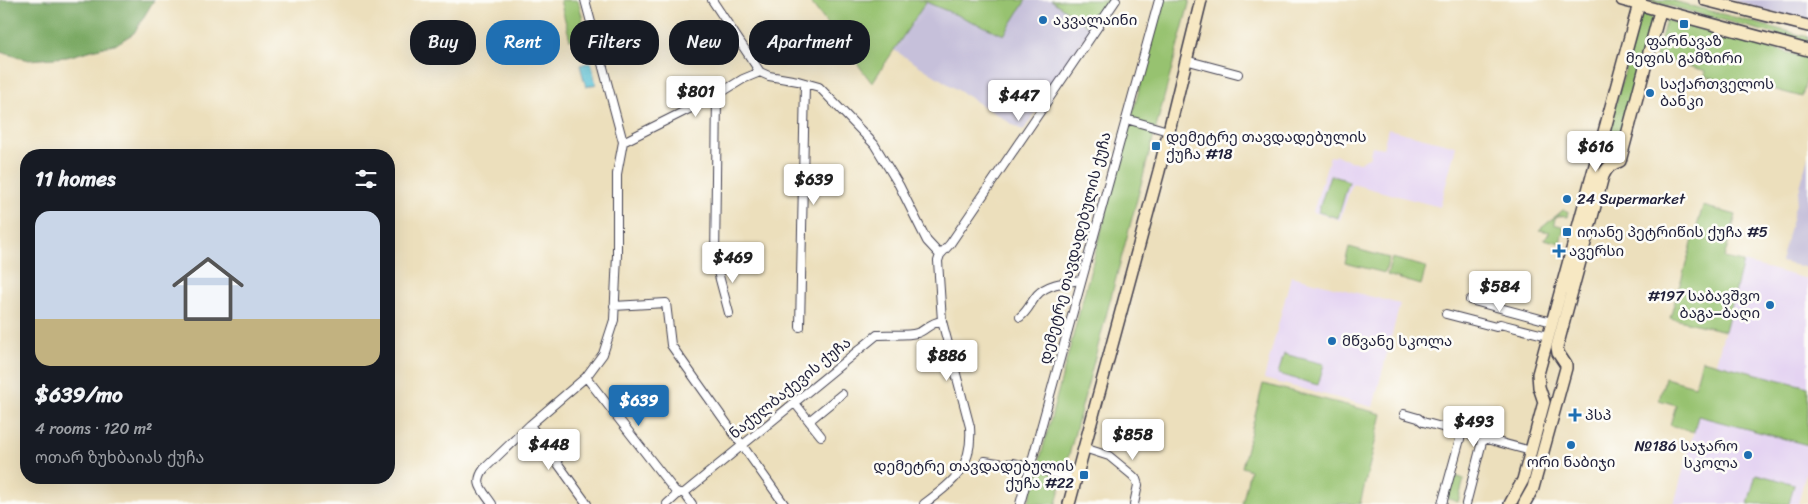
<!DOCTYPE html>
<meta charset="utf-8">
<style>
:root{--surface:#171b24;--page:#242831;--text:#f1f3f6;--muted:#9ea1a6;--line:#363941;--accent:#1f6fb2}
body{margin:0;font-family:Sriracha,"Noto Sans Georgian",sans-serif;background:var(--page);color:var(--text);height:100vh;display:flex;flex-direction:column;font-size:19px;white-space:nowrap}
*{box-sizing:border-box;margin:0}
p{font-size:16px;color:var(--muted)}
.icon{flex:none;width:28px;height:28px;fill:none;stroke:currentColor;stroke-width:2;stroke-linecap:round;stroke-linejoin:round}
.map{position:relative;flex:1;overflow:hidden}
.side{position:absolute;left:20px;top:149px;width:375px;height:335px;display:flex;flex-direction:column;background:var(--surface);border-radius:20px;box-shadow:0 5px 20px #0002}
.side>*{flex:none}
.banner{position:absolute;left:410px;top:20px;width:475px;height:45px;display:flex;gap:10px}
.price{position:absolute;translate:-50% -42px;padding:0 11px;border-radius:5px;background:#fff;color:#222;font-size:16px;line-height:32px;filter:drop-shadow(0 1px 2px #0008)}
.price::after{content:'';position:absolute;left:50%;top:30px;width:15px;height:11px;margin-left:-8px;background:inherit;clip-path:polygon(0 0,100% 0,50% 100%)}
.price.selected{background:var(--accent);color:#fff}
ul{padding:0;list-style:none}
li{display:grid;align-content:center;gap:10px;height:265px;padding:0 15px}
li+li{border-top:1px solid var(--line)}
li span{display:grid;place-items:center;height:155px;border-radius:15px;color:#555}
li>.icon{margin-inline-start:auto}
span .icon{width:90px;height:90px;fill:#fffc;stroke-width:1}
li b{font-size:21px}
h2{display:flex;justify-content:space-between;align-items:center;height:60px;padding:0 15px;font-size:21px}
.tag{padding:0 18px;border-radius:20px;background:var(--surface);box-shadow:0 5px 20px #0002;font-size:18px;line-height:45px}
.tag.selected{background:var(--accent);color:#fff}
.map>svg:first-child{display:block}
.built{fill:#e4d3f2}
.industrial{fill:#c6c0da}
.green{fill:#97c26f;stroke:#5c7255}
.forest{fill:#79a862;stroke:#4e654e}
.water{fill:#5bc4d8;stroke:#3e738a}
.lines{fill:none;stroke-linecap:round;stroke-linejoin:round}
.street-casing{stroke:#403e4e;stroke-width:10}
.secondary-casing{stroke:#403e4e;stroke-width:14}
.street{stroke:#fff;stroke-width:8}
.secondary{stroke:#f7e8c3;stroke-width:11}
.poi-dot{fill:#1f6fb2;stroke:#fdfcf7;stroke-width:2}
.labels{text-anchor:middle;stroke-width:5;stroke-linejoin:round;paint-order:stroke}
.poi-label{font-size:15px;fill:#22223b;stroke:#fdfcf7;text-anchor:start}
.street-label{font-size:15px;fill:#22223b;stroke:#fdfcf7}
</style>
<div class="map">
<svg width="1808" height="504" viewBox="0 0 1808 504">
<rect width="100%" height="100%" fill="#fdfcf7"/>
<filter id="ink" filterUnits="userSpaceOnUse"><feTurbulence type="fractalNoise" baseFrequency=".02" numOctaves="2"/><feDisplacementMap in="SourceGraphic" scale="10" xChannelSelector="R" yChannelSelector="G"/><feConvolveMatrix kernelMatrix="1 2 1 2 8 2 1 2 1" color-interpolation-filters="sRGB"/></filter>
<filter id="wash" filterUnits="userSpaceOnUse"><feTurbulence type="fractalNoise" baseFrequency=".0096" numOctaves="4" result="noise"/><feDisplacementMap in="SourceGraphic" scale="20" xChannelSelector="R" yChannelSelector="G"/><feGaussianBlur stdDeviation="1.12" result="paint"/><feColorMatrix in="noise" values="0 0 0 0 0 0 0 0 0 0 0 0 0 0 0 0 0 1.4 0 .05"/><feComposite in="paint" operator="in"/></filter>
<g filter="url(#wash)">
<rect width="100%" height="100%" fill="#ecdfbc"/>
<!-- built -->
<path class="built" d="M1388,129l68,17 -16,61 -88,-23 -12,36 -27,-8 17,-56 4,1 1,-3 14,7 11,1 9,-4 3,-12 11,2z
M1743,262l65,17v108l-92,-24z
M1291,276l109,28 -27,103 -109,-28z
M1698,416l110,29v20l-10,39h-124z"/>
<!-- industrial -->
<path class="industrial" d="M1026,0h25l40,28 -68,103 -129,-81 32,-49 78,34z
M1730,0h78v22z
M1808,156v112l-27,-6z"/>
<!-- green -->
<path class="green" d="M560,0h18l9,36 -17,4z
M809,0h217l-22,35 -78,-33 -54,81z
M1051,0h59l-19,28z
M1163,0h27l-134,504h-28z
M1647,0h23l138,37v6z
M1642,15h6l5,4 -34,137 -5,3 -10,-2 -2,-3 38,-138z
M1666,20l142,38v15l-6,24 -63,-17 -2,5 -32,-9 1,-5 -50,-14z
M1330,175l19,6 -11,37 -20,-6z
M1703,206l33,9 -12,43 19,4 -18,69 -55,-13z
M1563,210l5,1 -1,6 -9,-1 -3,2 -1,6 10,3 -4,16 -16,-4 6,-7 -11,-2z
M1349,247l40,11 -4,15 -40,-10z
M1392,258l34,9 -5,18 -34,-10z
M1284,354l40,10 -6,21 -40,-11z
M1702,360l106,27v58l-110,-29 -4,16 -24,-7 6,-20 -17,-5 6,-22 30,8z
M1263,384l119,30 -22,90h-118l8,-34 -8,-3z
M1756,474l38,10 -5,20h-41z
M1453,475l11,4 -6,23 -12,-4z"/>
<!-- forest -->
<path class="forest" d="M0,0h154l-20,33 -16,10 -51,14 -38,3 -29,-8z"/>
<!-- water -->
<path class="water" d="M591,62l5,22 -10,3 -6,-22z"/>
</g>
<g filter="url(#ink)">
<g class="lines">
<!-- street casing -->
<g class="street-casing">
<path id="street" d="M712,0l48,72
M1185,60l53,14
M717,95l-2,166 14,52
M1126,119l42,12
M623,142l94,-47 26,-16 17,-7 9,4 29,5 21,6 55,57 25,41 28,56 13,14
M1470,300l82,22
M614,306l52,-3 5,42 113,159
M1446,314l50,13 4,-3 48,12
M1020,317c8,-6 11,-15 17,-22 11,-12 30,-13 44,-15
M800,327l5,-243
M586,377l89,114 4,2
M794,402l27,34
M1404,414l14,4 5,4 108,29
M809,421l33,-27
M530,425l57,79
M1084,448l25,8 23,19 4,4 2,6 -4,19
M985,461l19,3 10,-1 62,16
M684,493l8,11
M492,504c-9,-14 -19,-20 -8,-35l46,-44 56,-48 17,-23 11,-34 3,-65v-81l6,-32 -38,-142
M667,504l12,-11h5l193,-158c11,-1 30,1 40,-2 9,-2 11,-10 25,-12
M924,504c30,-23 49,-36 46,-77l-28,-106 -4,-60 2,-6 10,-11 166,-244
M1020,504l139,-504
M1442,504l20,-72
M1466,504l17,-66"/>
</g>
<!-- secondary casing -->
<g class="secondary-casing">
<path id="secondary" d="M1622,0l186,50
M1705,0l103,26
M1069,504l90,-333 42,-171
M1510,504l13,-24 21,-78 -5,-15 -1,-13 102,-374
M1524,504l9,-16 33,-120v-3l-8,-12 -1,-6 46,-171c4,-9 8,-12 17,-15l40,-150"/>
</g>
<!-- street -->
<use href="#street" class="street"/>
<!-- secondary -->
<use href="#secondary" class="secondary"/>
</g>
</g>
<!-- markers -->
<g class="poi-dot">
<circle cx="1043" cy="20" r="5"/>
<rect x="1679" y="19" width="10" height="10" rx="2.5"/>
<circle cx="1650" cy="93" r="5"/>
<rect x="1151" y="141" width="10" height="10" rx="2.5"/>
<circle cx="1567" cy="199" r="5"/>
<rect x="1562" y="227" width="10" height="10" rx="2.5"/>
<path d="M1556.5 243.5h5v5h5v5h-5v5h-5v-5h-5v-5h5z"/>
<circle cx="1770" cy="305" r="5"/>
<circle cx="1332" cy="341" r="5"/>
<path d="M1572.5 407.5h5v5h5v5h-5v5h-5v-5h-5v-5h5z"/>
<circle cx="1571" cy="445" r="5"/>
<circle cx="1748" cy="455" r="5"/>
<rect x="1079" y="470" width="10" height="10" rx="2.5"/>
</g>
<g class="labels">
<!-- poi labels -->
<g class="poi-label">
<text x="1053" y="25">აკვალაინი</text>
<text x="1684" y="46" text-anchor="middle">ფარნავაზ<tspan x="1684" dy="17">მეფის გამზირი</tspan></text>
<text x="1660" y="89">საქართველოს<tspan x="1660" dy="17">ბანკი</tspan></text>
<text x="1166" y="142">დემეტრე თავდადებულის<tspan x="1166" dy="17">ქუჩა #18</tspan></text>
<text x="1577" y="204">24 Supermarket</text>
<text x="1577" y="237">იოანე პეტრიწის ქუჩა #5</text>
<text x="1569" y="256">ავერსი</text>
<text x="1760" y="301" text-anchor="end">#197 საბავშვო<tspan x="1760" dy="17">ბაგა–ბაღი</tspan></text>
<text x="1342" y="346">მწვანე სკოლა</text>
<text x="1585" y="420">პსპ</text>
<text x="1738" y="451" text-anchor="end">№186 საჯარო<tspan x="1738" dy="17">სკოლა</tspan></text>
<text x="1571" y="467" text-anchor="middle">ორი ნაბიჯი</text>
<text x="1074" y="471" text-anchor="end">დემეტრე თავდადებულის<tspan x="1074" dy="17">ქუჩა #22</tspan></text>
</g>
<!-- street labels -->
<g class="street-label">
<text transform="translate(1075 248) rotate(-75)" y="5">დემეტრე თავდადებულის ქუჩა</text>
<text transform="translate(790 388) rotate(-39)" y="5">ნაქულბაქევის ქუჩა</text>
</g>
</g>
</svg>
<b class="price" style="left:696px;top:118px">$801</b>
<b class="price" style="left:1019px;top:122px">$447</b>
<b class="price" style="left:1596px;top:173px">$616</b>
<b class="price" style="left:814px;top:206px">$639</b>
<b class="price" style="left:733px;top:284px">$469</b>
<b class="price" style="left:1500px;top:313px">$584</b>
<b class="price" style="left:947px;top:382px">$886</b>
<b class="price selected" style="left:639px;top:427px">$639</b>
<b class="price" style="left:1474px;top:448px">$493</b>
<b class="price" style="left:1133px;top:461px">$858</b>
<b class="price" style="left:549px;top:471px">$448</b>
<div class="banner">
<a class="tag">Buy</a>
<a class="tag selected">Rent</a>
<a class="tag">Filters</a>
<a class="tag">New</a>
<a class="tag">Apartment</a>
</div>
<section class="side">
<h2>11 homes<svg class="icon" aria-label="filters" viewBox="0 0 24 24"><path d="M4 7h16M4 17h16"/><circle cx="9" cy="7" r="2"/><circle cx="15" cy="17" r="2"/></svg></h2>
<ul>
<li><span style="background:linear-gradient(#c9d6e8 70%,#c2b280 0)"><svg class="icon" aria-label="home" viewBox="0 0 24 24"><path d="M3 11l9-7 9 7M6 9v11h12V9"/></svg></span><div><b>$639/mo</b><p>4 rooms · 120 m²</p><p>ოთარ ზუხბაიას ქუჩა</p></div></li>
</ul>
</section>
</div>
